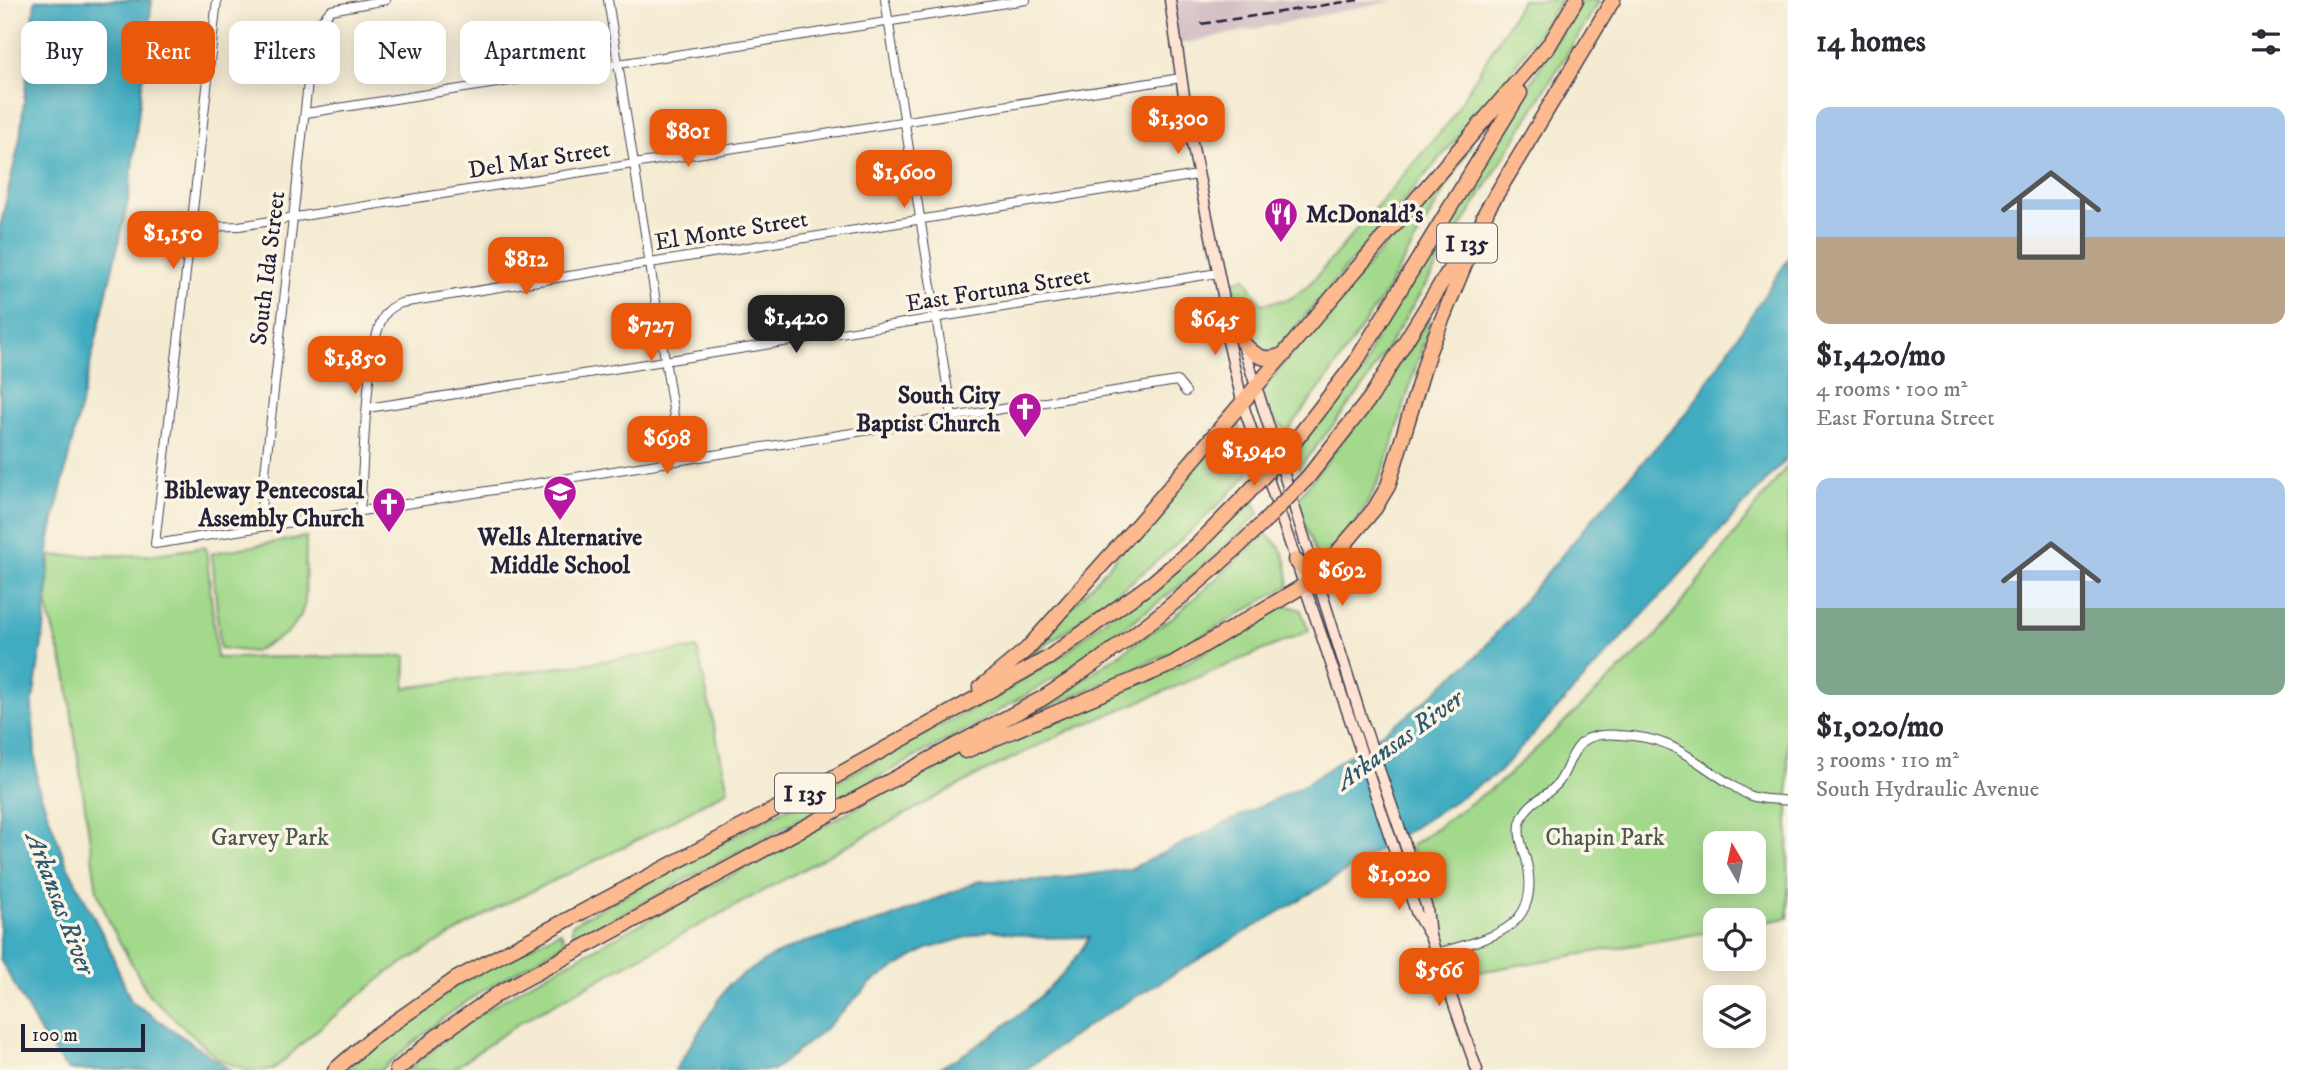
<!DOCTYPE html>
<meta charset="utf-8">
<style>
:root{--surface:#fff;--page:#f7f7f7;--text:#2b2b33;--muted:#7c7c81;--accent:#ea580c}
body{margin:0;font-family:"IM FELL DW Pica",serif;background:var(--page);color:var(--text);height:100vh;display:flex;flex-direction:column;font-size:26px;white-space:nowrap}
*{box-sizing:border-box;margin:0}
p{font-size:23px;color:var(--muted)}
.icon{flex:none;width:38px;height:38px;fill:none;stroke:currentColor;stroke-width:2;stroke-linecap:round;stroke-linejoin:round}
.map{position:relative;flex:1;overflow:hidden}
.side{display:flex;flex-direction:column;background:var(--surface);width:525px}
.side>*{flex:none}
.banner{position:absolute;left:21px;top:21px;width:665px;height:63px;display:flex;gap:14px}
.needle{width:46px;rotate:351deg}
.tools{position:absolute;left:1703px;top:831px;display:grid;gap:14px}
.tools a{display:grid;place-items:center;width:63px;height:63px;border-radius:14px;background:var(--surface);box-shadow:0 4px 18px #0003;font-size:35px}
.scale{position:absolute;left:21px;bottom:18px;width:124px;box-sizing:border-box;padding-left:7px;border:4px solid #22223b;border-top:0;font-size:19px;line-height:24px;white-space:nowrap;color:#22223b;-webkit-text-stroke:5px #fcf5e5;paint-order:stroke}
.price{position:absolute;translate:-50% -60px;padding:0 16px;border-radius:14px;background:var(--accent);color:#fff;font-size:23px;line-height:46px;filter:drop-shadow(0 2px 4px #0008)}
.price::after{content:'';position:absolute;left:50%;top:42px;width:21px;height:16px;margin-left:-10px;background:inherit;clip-path:polygon(0 0,100% 0,50% 100%)}
.price.active{background:#222;color:#fff}
ul{padding:0;list-style:none}
li{display:grid;align-content:center;gap:14px;height:371px;padding:0 28px}
li span{display:grid;place-items:center;height:217px;border-radius:14px;color:#555}
li>.icon{margin-inline-start:auto}
span .icon{width:126px;height:126px;fill:#fffc;stroke-width:1}
li b{font-size:30px}
h2{display:flex;justify-content:space-between;align-items:center;height:84px;padding:0 28px;font-size:30px}
.pill{padding:0 24px;border-radius:14px;background:var(--surface);box-shadow:0 4px 18px #0003;font-size:24px;line-height:63px}
.pill.active{background:var(--accent);color:#fff}
main{display:flex;flex:1;min-height:0}
.map>svg:first-child{display:block}
.industrial{fill:#d2bec4}
.green{fill:#a2d98b;stroke:#627e63;stroke-width:2;fill-rule:evenodd}
.water{fill:#41acc1;stroke:#32677e;stroke-width:2}
.lines{fill:none;stroke-linecap:round;stroke-linejoin:round}
.street-casing{stroke:#424052;stroke-width:10}
.secondary-casing{stroke:#424052;stroke-width:13}
.highway-casing{stroke:#424052;stroke-width:17}
.street{stroke:#fff;stroke-width:8}
.secondary{stroke:#fee3d2;stroke-width:10}
.highway{stroke:#fcba8e;stroke-width:14}
.rail{stroke:#22223b;stroke-width:2.5;stroke-dasharray:10 5;stroke-linecap:butt}
.highway-bridge-casing{stroke:#424052;stroke-width:17;stroke-linecap:butt}
.highway-bridge{stroke:#fcba8e;stroke-width:14}
.labels{text-anchor:middle;stroke-width:7;stroke-linejoin:round;paint-order:stroke}
.shield{fill:#fcf5e5;stroke:#63616e;stroke-width:2}
.shield-label{font-size:23px;font-weight:bold;fill:#22223b}
.street-label{font-size:24px;fill:#22223b;stroke:#fcf5e5}
.poi-label{font-size:24px;font-weight:bold;fill:#22223b;stroke:#fcf5e5;text-anchor:end}
.park-label{font-size:24px;fill:#485953;stroke:#fcf5e5}
.water-label{font-size:26px;font-style:italic;fill:#2e5971;stroke:#fcf5e5}
</style>
<main>
<div class="map">
<svg width="1788" height="1070" viewBox="0 0 1788 1070">
<rect width="100%" height="100%" fill="#fcf5e5"/>
<filter id="ink" filterUnits="userSpaceOnUse"><feTurbulence type="fractalNoise" baseFrequency=".0143" numOctaves="2"/><feDisplacementMap in="SourceGraphic" scale="14" xChannelSelector="R" yChannelSelector="G"/><feConvolveMatrix kernelMatrix="1 2 1 2 8 2 1 2 1" color-interpolation-filters="sRGB"/></filter>
<filter id="wash" filterUnits="userSpaceOnUse"><feTurbulence type="fractalNoise" baseFrequency=".00686" numOctaves="4" result="noise"/><feDisplacementMap in="SourceGraphic" scale="28" xChannelSelector="R" yChannelSelector="G"/><feGaussianBlur stdDeviation="1.57" result="paint"/><feColorMatrix in="noise" values="0 0 0 0 0 0 0 0 0 0 0 0 0 0 0 0 0 1.4 0 .05"/><feComposite in="paint" operator="in"/></filter>
<g filter="url(#wash)">
<rect width="100%" height="100%" fill="#f4ebd2"/>
<!-- industrial -->
<path class="industrial" d="M1169,0h227l-220,45z"/>
<!-- green -->
<path class="green" d="M1522,0h39l-65,93 -217,253c-30,30 -44,-47 -46,-64l12,-5 16,27 29,-5 19,-14 141,-164z
M1581,0h19l-237,387 -64,81 -5,-18 70,-79 8,-27z
M1472,143l-89,153 -56,83 -40,52 -19,-18 -7,-22z
M1430,315c-2,22 -13,45 -19,67 -19,63 -35,137 -93,177l-22,-58 94,-122z
M1237,421l10,29 1,24c-66,72 -140,129 -221,184z
M1788,465v453l-34,6v-4h-39v11l-260,45 -44,-130 92,-66 152,-143zM1715,844h39v38h-39z
M1252,497l7,17 -69,64 -120,91 -104,61 -384,205 -5,1 -5,-4v-7l7,-5 428,-230 58,-37z
M1266,534c17,12 24,30 22,52l-104,60 -147,67v-2l136,-94z
M306,537l-1,66 -5,14 -13,16 -33,19 -34,-4 -8,-95z
M206,547l11,111 189,-2 -1,32 292,-40 31,142 -100,55 -129,62 -109,64 -74,60 -43,39h-27l-28,-11 -69,-64 -38,-69 -14,-35 -31,-218 -16,-53 -3,-21 3,-43 98,-1z
M1286,605l15,5 8,21 -247,103 -86,42 -454,245 -70,49h-45l62,-49 63,-39 380,-204 273,-115z
M560,931l4,7 -1,6 -84,49 -37,26 -61,51h-34l63,-54 37,-26z"/>
<!-- water -->
<path class="water" d="M35,0h117l-24,202 -78,335 -5,86 -13,84 5,77 29,79 42,82 23,56 99,69h-162l-23,-29 -45,-82v-731l20,-90z
M1788,259v198l-290,316 -175,113 -225,133 -73,51h-89c50,-26 127,-83 153,-133l-50,1 -48,-8 -64,19 -54,32 -48,48 -51,41h-99l54,-86 42,-27 31,-14 85,-24 92,-38 70,-1 81,-11 176,-85 101,-68 71,-61 122,-145 89,-100z"/>
</g>
<g filter="url(#ink)">
<g class="lines">
<!-- street casing -->
<g class="street-casing">
<path id="street" d="M217,0l-62,544 1022,-163 9,11
M608,0l73,460
M885,0l67,416
M306,113l720,-113
M192,227l47,-1 942,-148
M368,408l850,-135
M360,511c4,-42 5,-166 24,-195 4,-7 10,-10 17,-13l796,-128
M259,527l55,-499 17,-18 55,-10
M1436,953c54,-15 108,-23 90,-94 -4,-14 -10,-28 -4,-41 8,-19 26,-21 37,-36 9,-13 12,-31 25,-41 10,-7 23,-7 35,-6 51,2 65,19 105,45 8,5 18,13 27,16 11,4 25,3 37,5"/>
</g>
<!-- secondary casing -->
<g class="secondary-casing">
<path id="secondary" d="M1170,0l18,123 37,182 -1,19 19,81 159,467 15,42 13,22
M1225,305l17,37 118,372 67,194 3,28 47,134"/>
</g>
<!-- highway casing -->
<g class="highway-casing">
<path id="highway" d="M1547,49l29,-49
M1484,215l129,-215
M1242,342c14,15 23,21 43,12
M1295,441l60,-78 165,-270
M1308,477l63,-80 89,-144
M1295,560l11,11 9,1
M980,688l47,-39 113,-127 411,-480
M965,751l207,-87 131,-78 12,-14 11,-6 49,-58 13,-22 41,-135 59,-143
M335,1070l37,-32 84,-59 355,-189 237,-132 103,-74 47,-40 50,-51
M397,1070l39,-33 63,-44 544,-295c80,-51 151,-108 219,-174"/>
</g>
<!-- street -->
<use href="#street" class="street"/>
<!-- secondary -->
<use href="#secondary" class="secondary"/>
<!-- highway -->
<use href="#highway" class="highway"/>
<!-- rail -->
<path class="rail" d="M1201,24l157,-24"/>
<!-- highway-bridge casing -->
<g class="highway-bridge-casing">
<path id="highway-bridge" d="M1248,493l47,-52
M1262,524l46,-47"/>
</g>
<!-- highway-bridge -->
<use href="#highway-bridge" class="highway-bridge"/>
</g>
</g>
<!-- icons -->
<defs>
<g id="restaurant-pin" transform="scale(1.75)"><path d="M0 17L-7.5 6A9.5 9.5 0 1 1 7.5 6Z" fill="#b5179e" stroke="#fcf5e5"/><path d="M-5-6h1v4h1v-4h1v4h1v-4h1v5L-1.5 .5V6h-2V.5L-5-1ZM5-6V6H3V1.5H1.5Q1.5-4 5-6Z" fill="#fff"/></g>
<g id="church-pin" transform="scale(1.75)"><path d="M0 17L-7.5 6A9.5 9.5 0 1 1 7.5 6Z" fill="#b5179e" stroke="#fcf5e5"/><path d="M-1.2-6h2.4v3.5h3.3v2.4h-3.3V6h-2.4V-.1h-3.3v-2.4h3.3Z" fill="#fff"/></g>
<g id="school-pin" transform="scale(1.75)"><path d="M0 17L-7.5 6A9.5 9.5 0 1 1 7.5 6Z" fill="#b5179e" stroke="#fcf5e5"/><path d="M0-5L7-2L0 1L-7-2ZM-4 1L0 2.5L4 1V4Q0 6-4 4Z" fill="#fff"/></g>
</defs>
<g fill-rule="evenodd">
<use href="#restaurant-pin" x="1281" y="214"/>
<use href="#church-pin" x="1025" y="409"/>
<use href="#school-pin" x="560" y="492"/>
<use href="#church-pin" x="389" y="504"/>
</g>
<g class="labels">
<!-- shield labels -->
<g class="shield">
<rect x="1437" y="223.5" width="60" height="39" rx="5"/>
<rect x="775" y="773.5" width="60" height="39" rx="5"/>
</g>
<g class="shield-label">
<text x="1467" y="251">I 135</text>
<text x="805" y="801">I 135</text>
</g>
<!-- street labels -->
<g class="street-label">
<text transform="translate(539 159) rotate(-9)" y="8">Del Mar Street</text>
<text transform="translate(731 230) rotate(-9)" y="8">El Monte Street</text>
<text transform="translate(267 268) rotate(-83)" y="8">South Ida Street</text>
<text transform="translate(998 289) rotate(-9)" y="8">East Fortuna Street</text>
</g>
<!-- poi labels -->
<g class="poi-label">
<text x="1306" y="222" text-anchor="start">McDonald's</text>
<text x="1000" y="403">South City<tspan x="1000" dy="28">Baptist Church</tspan></text>
<text x="364" y="498">Bibleway Pentecostal<tspan x="364" dy="28">Assembly Church</tspan></text>
<text x="560" y="545" text-anchor="middle">Wells Alternative<tspan x="560" dy="28">Middle School</tspan></text>
</g>
<!-- park labels -->
<g class="park-label">
<text x="270" y="845">Garvey Park</text>
<text x="1605" y="845">Chapin Park</text>
</g>
<!-- water labels -->
<g class="water-label">
<text transform="translate(1399 739) rotate(-36)" y="9">Arkansas River</text>
<text transform="translate(61 903) rotate(69)" y="9">Arkansas River</text>
</g>
</g>
</svg>
<div class="tools">
<a><svg class="needle" viewBox="-14 -14 28 28"><path d="M0-13l5 13h-10z" fill="#e53935"/><path d="M0 13l5-13h-10z" fill="#7c7c81"/></svg></a>
<a><svg class="icon" aria-label="locate" viewBox="0 0 24 24"><circle cx="12" cy="12" r="6"/><path d="M12 2v4M12 18v4M2 12h4M18 12h4"/></svg></a>
<a><svg class="icon" aria-label="layers" viewBox="0 0 24 24"><path d="M12 4l9 5-9 5-9-5zM3 14l9 5 9-5"/></svg></a>
</div>
<div class="scale">100 m</div>
<b class="price" style="left:1178px;top:156px">$1,300</b>
<b class="price" style="left:688px;top:169px">$801</b>
<b class="price" style="left:904px;top:210px">$1,600</b>
<b class="price" style="left:173px;top:271px">$1,150</b>
<b class="price" style="left:526px;top:297px">$812</b>
<b class="price active" style="left:796px;top:355px">$1,420</b>
<b class="price" style="left:1215px;top:357px">$645</b>
<b class="price" style="left:651px;top:363px">$727</b>
<b class="price" style="left:355px;top:396px">$1,850</b>
<b class="price" style="left:667px;top:476px">$698</b>
<b class="price" style="left:1254px;top:488px">$1,940</b>
<b class="price" style="left:1342px;top:608px">$692</b>
<b class="price" style="left:1399px;top:912px">$1,020</b>
<b class="price" style="left:1439px;top:1008px">$566</b>
<div class="banner">
<a class="pill">Buy</a>
<a class="pill active">Rent</a>
<a class="pill">Filters</a>
<a class="pill">New</a>
<a class="pill">Apartment</a>
</div>
</div>
<section class="side">
<h2>14 homes<svg class="icon" aria-label="filters" viewBox="0 0 24 24"><path d="M4 7h16M4 17h16"/><circle cx="9" cy="7" r="2"/><circle cx="15" cy="17" r="2"/></svg></h2>
<ul>
<li><span style="background:linear-gradient(#a9c7e8 60%,#b9a48a 0)"><svg class="icon" aria-label="home" viewBox="0 0 24 24"><path d="M3 11l9-7 9 7M6 9v11h12V9"/></svg></span><div><b>$1,420/mo</b><p>4 rooms · 100 m²</p><p>East Fortuna Street</p></div></li>
<li><span style="background:linear-gradient(#a9c7e8 60%,#7fa58c 0)"><svg class="icon" aria-label="home" viewBox="0 0 24 24"><path d="M3 11l9-7 9 7M6 9v11h12V9"/></svg></span><div><b>$1,020/mo</b><p>3 rooms · 110 m²</p><p>South Hydraulic Avenue</p></div></li>
</ul>
</section>
</main>
